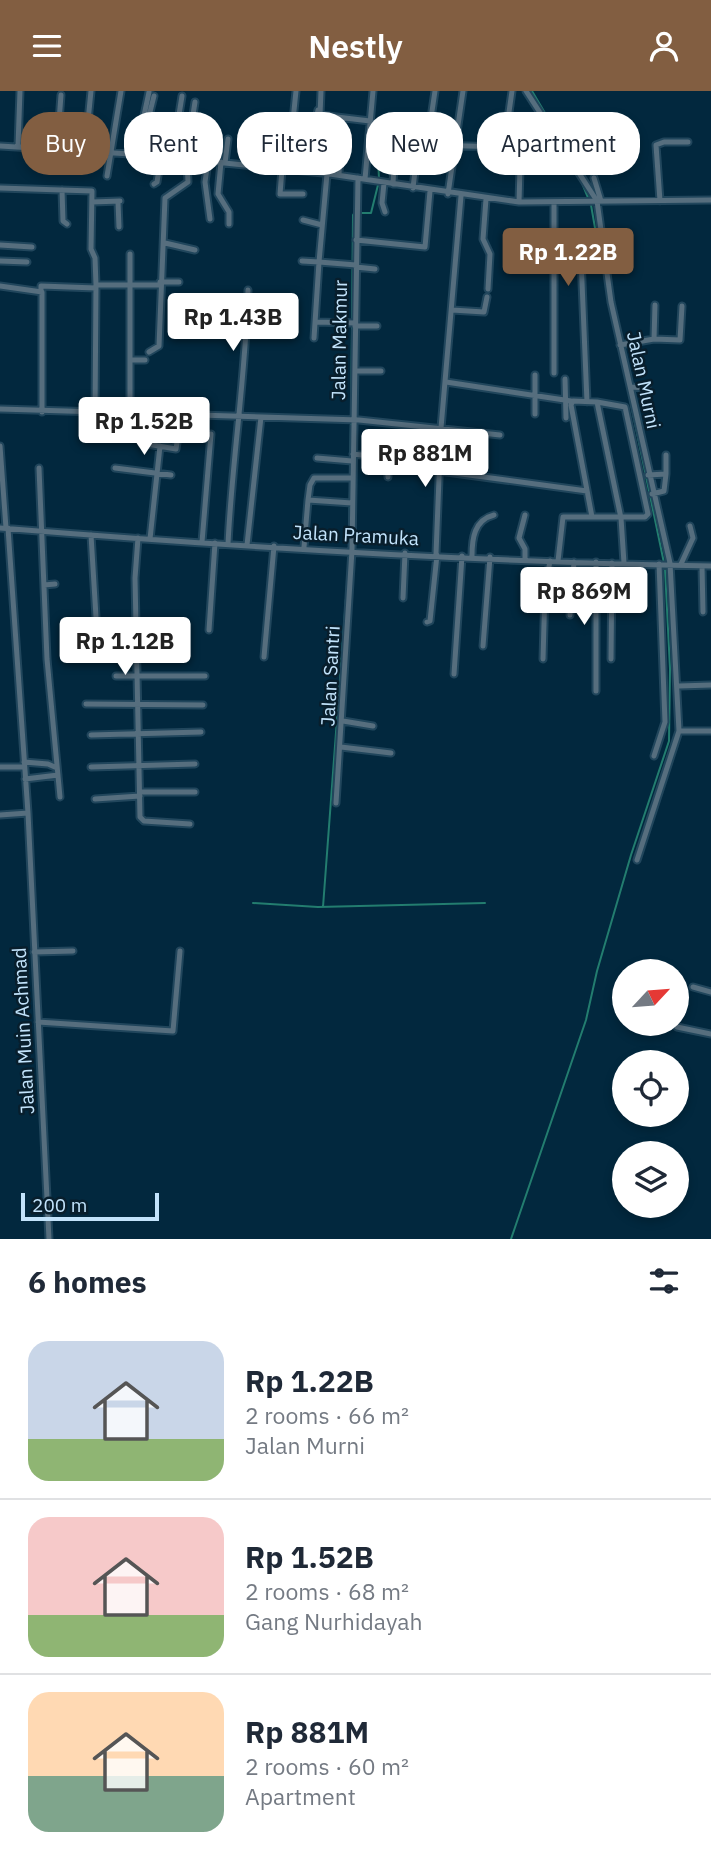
<!DOCTYPE html>
<meta charset="utf-8">
<style>
:root{--surface:#fff;--page:#f2f2f3;--text:#1f2937;--muted:#747a83;--line:#e0e1e3;--accent:#825e41}
body{margin:0;font-family:"IBM Plex Sans",sans-serif;background:var(--page);color:var(--text);height:100vh;display:flex;flex-direction:column;font-size:26px;white-space:nowrap}
*{box-sizing:border-box;margin:0}
p{font-size:23px;color:var(--muted)}
.icon{flex:none;width:38px;height:38px;fill:none;stroke:currentColor;stroke-width:2;stroke-linecap:round;stroke-linejoin:round}
.map{position:relative;height:1148px;overflow:hidden}
.details{display:flex;flex-direction:column;background:var(--surface);flex:1}
.details>*{flex:none}
.top-card{position:absolute;left:21px;top:21px;width:670px;height:63px;display:flex;gap:14px}
.needle{width:46px;rotate:64deg}
.tools{position:absolute;left:612px;top:868px;display:grid;gap:14px}
.tools a{display:grid;place-items:center;width:77px;height:77px;border-radius:50%;background:var(--surface);box-shadow:0 4px 10px #0003;font-size:35px}
.scale{position:absolute;left:21px;bottom:18px;width:138px;box-sizing:border-box;padding-left:7px;border:4px solid #c2e3fb;border-top:0;font-size:19px;line-height:24px;white-space:nowrap;color:#c2e3fb;-webkit-text-stroke:5px #081e2c;paint-order:stroke}
.price{position:absolute;translate:-50% -60px;padding:0 16px;border-radius:7px;background:#fff;color:#222;font-size:23px;line-height:46px;filter:drop-shadow(0 2px 4px #0008)}
.price::after{content:'';position:absolute;left:50%;top:42px;width:21px;height:16px;margin-left:-10px;background:inherit;clip-path:polygon(0 0,100% 0,50% 100%)}
.price.selected{background:var(--accent);color:#fff}
ul{padding:0;list-style:none}
li{display:flex;align-items:center;gap:21px;height:175px;padding:0 28px}
li+li{border-top:2px solid var(--line)}
li span{display:grid;place-items:center;flex:none;width:196px;height:140px;border-radius:21px;color:#555}
li>.icon{margin-inline-start:auto}
span .icon{width:84px;height:84px;fill:#fffc;stroke-width:1}
li b{font-size:30px}
h2{display:flex;justify-content:space-between;align-items:center;height:84px;padding:0 28px;font-size:30px}
.pill{padding:0 24px;border-radius:28px;background:var(--surface);box-shadow:0 4px 10px #0003;font-size:24px;line-height:63px}
.pill.selected{background:var(--accent);color:#fff}
header{display:flex;justify-content:space-between;align-items:center;height:91px;padding:0 28px;background:var(--accent);color:#fff;font-size:32px;font-weight:600}
.map>svg:first-child{display:block}
.lines{fill:none;stroke-linecap:round;stroke-linejoin:round}
.stream{stroke:#237d6f;stroke-width:2}
.minor-casing{stroke:#21465c;stroke-width:9}
.minor{stroke:#566e7e;stroke-width:5}
.labels{text-anchor:middle;stroke-width:5;stroke-linejoin:round;paint-order:stroke}
.street-label{font-size:19px;fill:#c2e3fb;stroke:#081e2c}
</style>
<header><svg class="icon" aria-label="menu" viewBox="0 0 24 24"><path d="M4 6h16M4 12h16M4 18h16"/></svg>Nestly<svg class="icon" aria-label="person" viewBox="0 0 24 24"><circle cx="12" cy="8" r="4"/><path d="M4 21q1-7 8-7t8 7"/></svg></header>
<div class="map">
<svg width="711" height="1148" viewBox="0 0 711 1148">
<rect width="100%" height="100%" fill="#02283e"/>
<g class="lines">
<!-- stream -->
<path class="stream" d="M532,0l30,51
M372,43l6,23 1,22
M562,60l13,21
M582,92l9,22 7,40
M361,122h10l7,-28
M599,159l65,313
M352,229l1,-105 2,-3
M351,326l1,-92
M253,812l65,4 167,-4
M323,816l26,-349 2,-135
M511,1148l75,-219 11,-49 34,-116 38,-114 1,-72 -5,-100"/>
<!-- minor casing -->
<g class="minor-casing">
<path id="minor" d="M321,0l-1,24 50,6
M526,0l71,110 14,101 59,261 9,168 -42,129
M148,37l-6,-3 7,-33
M290,47l22,2 6,-30
M427,54l8,-54
M0,55l147,9 176,18 196,29 192,-2
M18,55l2,-55
M504,56l26,3
M57,57l4,-53
M85,60l6,-60
M147,64l1,-35 6,-24
M172,67l10,-62
M186,68l9,-57
M208,70l-3,21 5,37
M221,71l-3,32 11,18v12
M225,72l3,-24
M282,78l-2,25h23
M288,78l8,-78
M339,84l2,-57
M107,85l14,-85
M594,87l7,23
M365,88l8,-88
M384,92l-2,20 3,9
M154,93l3,-2 4,-25
M393,93l2,-40 109,3 8,-56
M0,97l92,3 -1,58 4,9 1,27 -1,129
M413,97l5,-43
M62,99l1,31 4,3
M448,103l15,-103
M486,108l-3,40 7,15 -2,35
M660,110l-4,-56 8,-3h24
M92,111l28,-1
M118,111l1,25
M519,111l1,-34
M303,129l19,5
M356,149l69,7 5,-56
M165,152l30,7
M0,154l32,2
M0,170l27,1
M302,170l17,1 8,-88
M356,176l19,2
M160,191h19
M96,194h64
M0,195l42,6v120
M41,199v-4l55,2
M452,219l32,2 3,-15
M316,231l39,1
M355,235h22
M314,247l5,-76 37,3
M654,248l1,-34
M620,254l34,-6 26,1 2,-34
M149,261l10,-6 6,-148 23,-16 -1,-22
M130,269h15
M355,280h26
M554,282v-170
M565,288l1,39
M446,291l125,19
M631,296l16,1
M587,311l-6,-144 21,-12
M597,311l-24,-1 -2,4 21,112h53l3,-3 -23,-107 -28,-5 24,116 3,45
M0,318l359,11 141,15
M130,322v-159
M535,323v-39
M141,352l35,6 2,-13
M0,355l6,82
M353,363l34,4 1,19
M317,367l35,3
M39,377l8,191 13,138
M115,377l56,7
M439,380l148,20
M648,384l18,-1v-19
M652,403l12,-3 2,-17
M308,409l2,-15 4,-7h38
M0,437c236,19 474,34 711,38
M8,437l20,285 21,426
M91,444l5,82
M138,447l-3,40 5,239 4,4 46,3
M150,448l10,-93
M202,451l9,-108
M228,453c4,-85 18,-169 20,-254
M247,454l14,-128
M304,456l4,-47 44,3
M436,463l5,-126 20,-232
M472,465c0,-17 2,-36 22,-41
M525,468v-10l-6,-11 6,-23
M558,470l5,-44h29
M681,473l12,-26 -3,-12
M702,475l1,46
M44,494l11,-1
M403,507l2,-45
M570,524l4,-53
M427,531l3,-1 7,-66
M209,539l6,-87
M483,555l7,-89
M264,566l10,-111
M543,568l2,-70 5,-28
M611,568l1,-96
M454,583l8,-118
M116,585h89
M679,595l32,-1
M596,600v-129
M86,613l117,1
M343,630l30,5
M679,640h32
M91,644l110,-3
M341,656l50,6
M654,665l11,-34 -6,-158
M24,671l24,2 9,4
M0,676h24
M91,676l104,-3
M25,688l33,-4
M140,701h55
M95,708l45,-3
M336,712l16,-253 6,-372
M0,724l28,-2
M34,861l39,-1
M693,896l18,5
M38,931l135,9 7,-80
M677,936l34,7"/>
</g>
<!-- minor -->
<use href="#minor" class="minor"/>
</g>
<g class="labels">
<!-- street labels -->
<g class="street-label">
<text transform="translate(339 249) rotate(-89)" y="7">Jalan Makmur</text>
<text transform="translate(644 289) rotate(78)" y="7">Jalan Murni</text>
<text transform="translate(356 444) rotate(3)" y="7">Jalan Pramuka</text>
<text transform="translate(330 585) rotate(-87)" y="7">Jalan Santri</text>
<text transform="translate(23 940) rotate(-93)" y="7">Jalan Muin Achmad</text>
</g>
</g>
</svg>
<div class="tools">
<a><svg class="needle" viewBox="-14 -14 28 28"><path d="M0-13l5 13h-10z" fill="#e53935"/><path d="M0 13l5-13h-10z" fill="#747a83"/></svg></a>
<a><svg class="icon" aria-label="locate" viewBox="0 0 24 24"><circle cx="12" cy="12" r="6"/><path d="M12 2v4M12 18v4M2 12h4M18 12h4"/></svg></a>
<a><svg class="icon" aria-label="layers" viewBox="0 0 24 24"><path d="M12 4l9 5-9 5-9-5zM3 14l9 5 9-5"/></svg></a>
</div>
<div class="scale">200 m</div>
<b class="price selected" style="left:568px;top:197px">Rp 1.22B</b>
<b class="price" style="left:233px;top:262px">Rp 1.43B</b>
<b class="price" style="left:144px;top:366px">Rp 1.52B</b>
<b class="price" style="left:425px;top:398px">Rp 881M</b>
<b class="price" style="left:584px;top:536px">Rp 869M</b>
<b class="price" style="left:125px;top:586px">Rp 1.12B</b>
<div class="top-card">
<a class="pill selected">Buy</a>
<a class="pill">Rent</a>
<a class="pill">Filters</a>
<a class="pill">New</a>
<a class="pill">Apartment</a>
</div>
</div>
<section class="details">
<h2>6 homes<svg class="icon" aria-label="filters" viewBox="0 0 24 24"><path d="M4 7h16M4 17h16"/><circle cx="9" cy="7" r="2"/><circle cx="15" cy="17" r="2"/></svg></h2>
<ul>
<li><span style="background:linear-gradient(#c9d6e8 70%,#8fb573 0)"><svg class="icon" aria-label="home" viewBox="0 0 24 24"><path d="M3 11l9-7 9 7M6 9v11h12V9"/></svg></span><div><b>Rp 1.22B</b><p>2 rooms · 66 m²</p><p>Jalan Murni</p></div></li>
<li><span style="background:linear-gradient(#f6c9c9 70%,#8fb573 0)"><svg class="icon" aria-label="home" viewBox="0 0 24 24"><path d="M3 11l9-7 9 7M6 9v11h12V9"/></svg></span><div><b>Rp 1.52B</b><p>2 rooms · 68 m²</p><p>Gang Nurhidayah</p></div></li>
<li><span style="background:linear-gradient(#ffd9b3 60%,#7fa58c 0)"><svg class="icon" aria-label="home" viewBox="0 0 24 24"><path d="M3 11l9-7 9 7M6 9v11h12V9"/></svg></span><div><b>Rp 881M</b><p>2 rooms · 60 m²</p><p>Apartment</p></div></li>
</ul>
</section>
